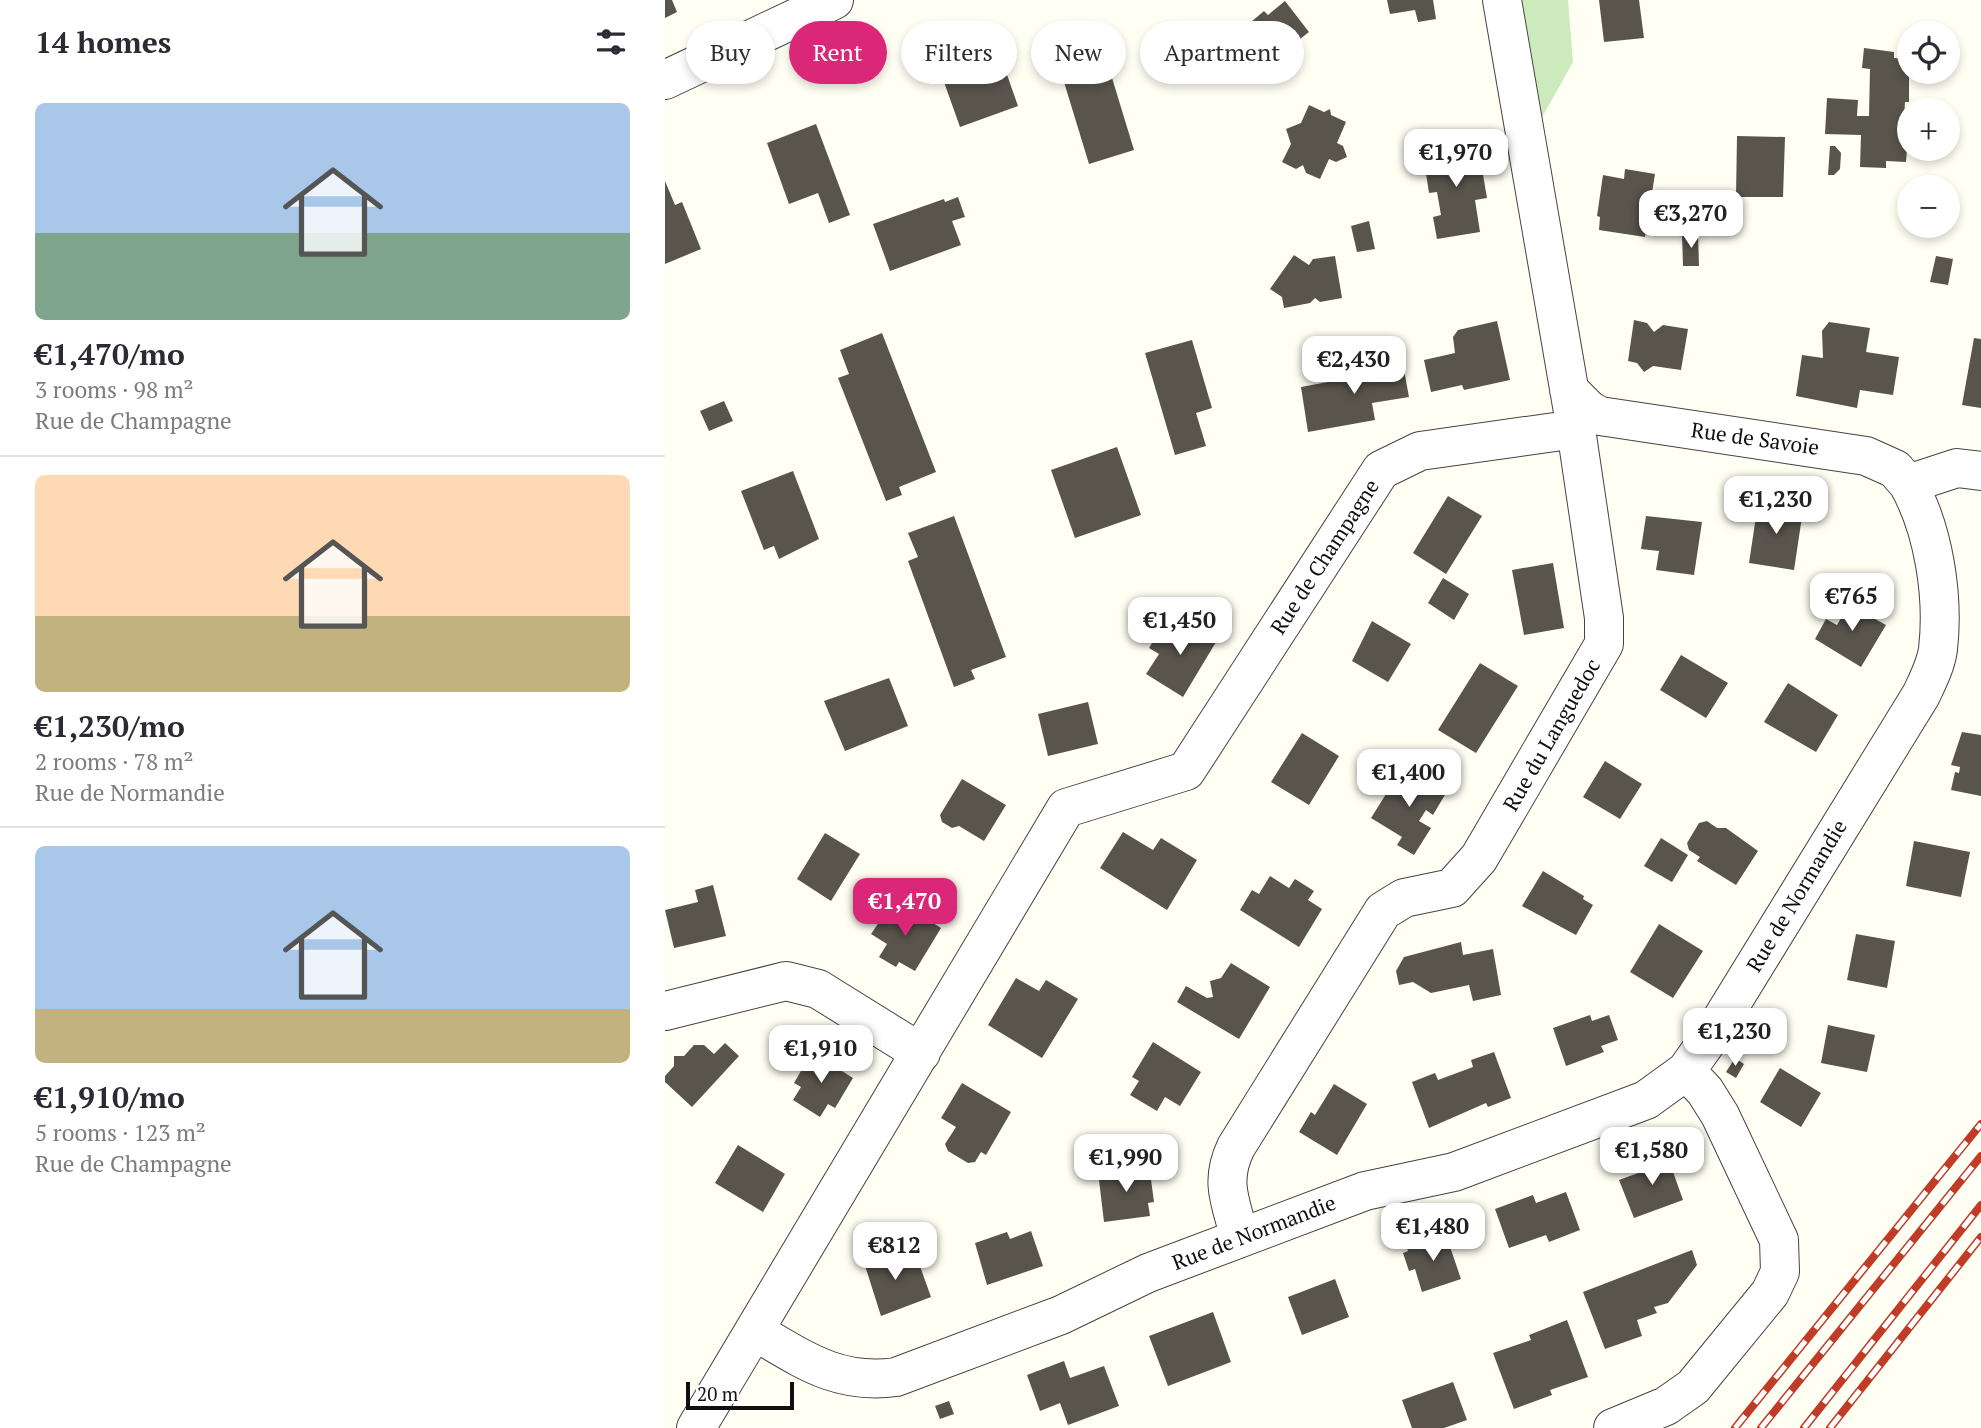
<!DOCTYPE html>
<meta charset="utf-8">
<style>
:root{--surface:#fff;--page:#f7f7f7;--text:#2b2b33;--muted:#7c7c81;--line:#e1e1e2;--accent:#db2777}
body{margin:0;font-family:"PT Serif",serif;background:var(--page);color:var(--text);height:100vh;display:flex;flex-direction:column;font-size:26px;white-space:nowrap}
*{box-sizing:border-box;margin:0}
p{font-size:23px;color:var(--muted)}
.icon{flex:none;width:38px;height:38px;fill:none;stroke:currentColor;stroke-width:2;stroke-linecap:round;stroke-linejoin:round}
.map{position:relative;flex:1;overflow:hidden}
.details{display:flex;flex-direction:column;background:var(--surface);width:665px}
.details>*{flex:none}
.top-card{position:absolute;left:21px;top:21px;width:665px;height:63px;display:flex;gap:14px}
.buttons{position:absolute;left:1232px;top:21px;display:grid;gap:14px}
.buttons a{display:grid;place-items:center;width:63px;height:63px;border-radius:50%;background:var(--surface);box-shadow:0 4px 10px #0003;font-size:35px}
.scale{position:absolute;left:21px;bottom:18px;width:108px;box-sizing:border-box;padding-left:7px;border:4px solid #101010;border-top:0;font-size:19px;line-height:24px;white-space:nowrap;color:#101010;-webkit-text-stroke:5px #fff;paint-order:stroke}
.price{position:absolute;translate:-50% -60px;padding:0 16px;border-radius:14px;background:#fff;color:#222;font-size:23px;line-height:46px;filter:drop-shadow(0 2px 4px #0008)}
.price::after{content:'';position:absolute;left:50%;top:42px;width:21px;height:16px;margin-left:-10px;background:inherit;clip-path:polygon(0 0,100% 0,50% 100%)}
.price.active{background:var(--accent);color:#fff}
ul{padding:0;list-style:none}
li{display:grid;align-content:center;gap:14px;height:371px;padding:0 35px}
li+li{border-top:2px solid var(--line)}
li span{display:grid;place-items:center;height:217px;border-radius:10px;color:#555}
li>.icon{margin-inline-start:auto}
span .icon{width:126px;height:126px;fill:#fffc;stroke-width:1}
li b{font-size:30px}
h2{display:flex;justify-content:space-between;align-items:center;height:84px;padding:0 35px;font-size:30px}
.chip{padding:0 24px;border-radius:32px;background:var(--surface);box-shadow:0 4px 10px #0003;font-size:24px;line-height:63px}
.chip.active{background:var(--accent);color:#fff}
main{display:flex;flex:1;min-height:0}
.map>svg:first-child{display:block}
.green{fill:#cceabc}
.building{fill:#59544c}
.lines{fill:none;stroke-linecap:round;stroke-linejoin:round}
.minor-casing{stroke:#434343;stroke-width:40}
.minor{stroke:#fff;stroke-width:38}
.rail-casing{stroke:#c13c27;stroke-width:8}
.rail{stroke:#fff;stroke-width:5;stroke-dasharray:16;stroke-linecap:butt}
.labels{text-anchor:middle;stroke-width:7;stroke-linejoin:round;paint-order:stroke}
.street-label{font-size:21px;fill:#101010;stroke:#fff}
</style>
<main>
<section class="details">
<h2>14 homes<svg class="icon" aria-label="filters" viewBox="0 0 24 24"><path d="M4 7h16M4 17h16"/><circle cx="9" cy="7" r="2"/><circle cx="15" cy="17" r="2"/></svg></h2>
<ul>
<li><span style="background:linear-gradient(#a9c7e8 60%,#7fa58c 0)"><svg class="icon" aria-label="home" viewBox="0 0 24 24"><path d="M3 11l9-7 9 7M6 9v11h12V9"/></svg></span><div><b>€1,470/mo</b><p>3 rooms · 98 m²</p><p>Rue de Champagne</p></div></li>
<li><span style="background:linear-gradient(#ffd9b3 65%,#c2b280 0)"><svg class="icon" aria-label="home" viewBox="0 0 24 24"><path d="M3 11l9-7 9 7M6 9v11h12V9"/></svg></span><div><b>€1,230/mo</b><p>2 rooms · 78 m²</p><p>Rue de Normandie</p></div></li>
<li><span style="background:linear-gradient(#a9c7e8 75%,#c2b280 0)"><svg class="icon" aria-label="home" viewBox="0 0 24 24"><path d="M3 11l9-7 9 7M6 9v11h12V9"/></svg></span><div><b>€1,910/mo</b><p>5 rooms · 123 m²</p><p>Rue de Champagne</p></div></li>
</ul>
</section>
<div class="map">
<svg width="1316" height="1428" viewBox="0 0 1316 1428">
<rect width="100%" height="100%" fill="#fffff4"/>
<!-- green -->
<path class="green" d="M857,0h46l5,62 -33,59z"/>
<!-- building -->
<path class="building" d="M0,0h7l5,12 -12,6z
M722,0h46l3,19 -18,3 -3,-12 -25,4z
M934,0h40l5,38 -40,4z
M620,1l24,31 -46,36 -24,-30 2,-1 -3,-4 26,-22 4,4z
M327,32l26,74 -58,21 -16,-45 14,-5 -11,-29z
M1199,48l30,4v6l15,1v43h-4l-2,33 5,1 -2,26 -20,-1v7l-26,-1 1,-32 -36,-1 2,-36 31,2 -1,16h12l1,-47 -8,-1z
M444,68l25,82 -45,14 -25,-82z
M644,105l15,7 6,-3 1,6 15,7 -9,21 6,3 4,11 -11,5 -7,-3 -9,20 -14,-6 -3,-8 -7,4 -14,-7 9,-18 -5,-15 15,-6z
M151,124l34,91 -21,8 -11,-30 -29,11 -22,-61z
M1072,136l48,1 -2,60h-47z
M813,145l9,53 -12,2 5,32 -43,7 -4,-22 8,-2 -4,-23 -8,1 -6,-39z
M1165,146h5l6,7 -1,16 -6,6h-6z
M960,169l30,5 -10,63 -46,-7 1,-13 -3,-1 6,-41 21,4z
M0,181l10,24 7,-3 19,47 -36,15z
M293,197l7,20 -13,4 9,24 -71,26 -17,-47 71,-25 1,3z
M704,221l6,28 -18,3 -6,-26z
M1033,234l1,32h-16l-1,-31z
M629,255l15,10 4,-6 22,-3 7,42 -22,4 -5,-4 -5,5 -26,5 -2,-11 -12,-8z
M1271,256l17,3 -5,26 -18,-3z
M969,320l13,3 7,9 9,-7 25,4 -7,41 -28,-4 -9,6 -7,-9 -9,-2z
M832,321l13,59 -46,10 -2,-5 -31,7 -7,-32 31,-7 -2,-16 5,-7z
M1164,322l41,6 -4,24 33,5 -6,38 -33,-5 -3,18 -61,-12 6,-41 21,3 -1,-27z
M217,333l54,139 -37,15 3,8 -16,6 -48,-123 11,-4 -9,-24z
M1309,338l7,1v69l-19,-3z
M527,340l20,68 -16,5 10,33 -31,9 -30,-102z
M737,359l7,38 -37,6 3,17 -67,12 -7,-45 65,-12 -1,-10z
M59,401l9,20 -24,10 -9,-20z
M452,447l24,68 -66,23 -24,-68z
M128,471l26,68 -40,20 -5,-13 -10,4 -23,-59z
M783,496l34,20 -36,58 -33,-21z
M1093,503l45,7 -9,60 -45,-7z
M289,516l52,141 -35,13 4,9 -21,8 -46,-126 10,-4 -10,-24z
M981,516l56,6 -8,53 -38,-5 3,-19 -18,-2z
M888,563l11,65 -40,7 -12,-65z
M778,578l26,16 -15,26 -26,-17z
M1187,599l21,13 2,7 11,6 -25,42 -46,-28 11,-20 11,6z
M515,619l36,23 -33,55 -37,-23 13,-20 -10,-6 8,-13 10,5z
M707,621l39,23 -23,38 -36,-21z
M1016,655l47,28 -22,35 -46,-28z
M815,663l38,23 -42,67 -38,-23z
M224,678l19,48 -63,25 -21,-50z
M1123,683l50,32 -22,37 -52,-30z
M423,702l10,42 -50,12 -10,-42z
M1297,732l19,3v61l-30,-6 4,-18 4,1 1,-6 -9,-2z
M637,733l37,23 -30,49 -38,-23z
M940,761l37,23 -22,35 -37,-22z
M738,767l43,26 -13,22 -7,-5 -7,11 12,7 -17,27 -17,-10 5,-8 -31,-19z
M297,779l44,26 -22,36 -25,-15 -7,2 -10,-6 -2,-7z
M1042,821l10,7h9l32,23 -22,34 -39,-24 3,-4 -11,-7 -2,-7 12,-20z
M458,832l30,18 8,-12 36,22 -30,50 -67,-42z
M160,833l35,21 -29,47 -34,-22z
M996,838l27,17 -16,27 -28,-16z
M1249,841l56,11 -9,45 -55,-11z
M878,871l41,25 -1,3 10,6 -17,30 -54,-29z
M605,876l19,12 6,-9 19,12 -6,9 14,9 -23,38 -59,-37 12,-20 7,4z
M48,885l13,51 -52,12 -9,-38 33,-8 -3,-12z
M244,908l32,20 -26,43 -16,-9 -3,5 -17,-10 8,-13 -16,-10 17,-25 15,9z
M994,924l44,27 -30,47 -43,-26z
M1191,934l39,7 -8,47 -40,-8z
M796,942l2,13 30,-6 8,46 -28,6 -4,-16 -38,8 -18,-11 -14,3 -3,-14 8,-14z
M566,963l39,24 -31,52 -62,-37 9,-16 21,12 6,-1 -3,-16 11,-3z
M351,978l23,13 7,-11 32,19 -36,59 -54,-33z
M925,1015l2,6 17,-6 9,25 -17,6 3,6 -38,14 -13,-38z
M1163,1025l47,10 -8,37 -46,-9z
M488,1042l48,30 -21,34 -15,-9 -8,14 -27,-16 9,-14 -7,-4z
M60,1043l14,13 -47,51 -27,-25v-6l9,-10v-10h10l10,-11h10l10,9z
M147,1052l41,26 -18,30 -7,-4 -8,13 -27,-17 8,-13 -7,-4z
M829,1052l17,46 -23,9 -2,-4 -57,25 -17,-46 23,-9 3,7 35,-13 -2,-7z
M1070,1058l9,6 -8,14 -10,-6z
M1115,1068l41,25 -20,34 -41,-25z
M297,1083l49,29 -25,43 -5,-3 -6,10 -7,1 -20,-12 -3,-7 11,-17 -15,-9z
M669,1084l33,20 -30,51 -38,-23 12,-20 4,3z
M73,1145l47,29 -22,38 -48,-29z
M1001,1152l17,48 -49,18 -15,-38 30,-11 -4,-10z
M478,1167l1,6 6,-1 4,30 -6,1 2,13 -46,6 -5,-42 4,-1v-7z
M901,1192l14,38 -31,12 -3,-7 -37,13 -14,-39 38,-14 3,8z
M366,1231l12,35 -56,19 -12,-42 32,-11 3,7z
M781,1235l15,44 -39,13 -7,-23 -6,2 -6,-18 5,-2 -1,-3z
M208,1248l12,19 31,-12 15,42 -50,19 -20,-63z
M1027,1250l5,15 -29,38 -14,4 3,6 -20,7 5,16 -37,13 -22,-57z
M670,1279l14,38 -47,18 -14,-38z
M548,1312l18,50 -63,24 -19,-50z
M902,1320l21,57 -38,13 2,5 -38,14 -21,-56 38,-13 -2,-5z
M399,1361l6,17 34,-12 15,40 -51,19 -8,-22 -20,8 -13,-36z
M788,1382l14,38 -23,8h-32l-10,-28z
M284,1401l5,13 -14,5 -5,-13z"/>
<g class="lines">
<!-- minor casing -->
<g class="minor-casing">
<path id="minor" d="M0,80l169,-80
M904,390l20,20 11,6 266,40 29,13 13,15 49,-16 24,3
M0,1011l121,-30 32,8 103,64
M575,1238c-9,-35 -21,-56 -4,-91l147,-236 21,-13 48,-10 27,-30 125,-214v-26l-28,-189 -74,-429
M91,1332c48,28 82,53 140,45l165,-62 87,-42 217,-82 89,-19 192,-72 40,-29 29,-41 206,-335c7,-15 15,-30 17,-46 6,-52 -4,-119 -30,-165
M31,1428l370,-620 120,-37 195,-301 39,-19 156,-22
M948,1428l53,-22 27,-19 77,-94 10,-21 -1,-32 -59,-125 -15,-24 -19,-20"/>
</g>
<!-- minor -->
<use href="#minor" class="minor"/>
<!-- rail casing -->
<g class="rail-casing">
<path id="rail" d="M1070,1428l246,-304
M1096,1428l220,-272
M1139,1428l177,-223
M1165,1428l151,-191"/>
</g>
<!-- rail -->
<use href="#rail" class="rail"/>
</g>
<g class="labels">
<!-- street labels -->
<g class="street-label">
<text transform="translate(1090 439) rotate(8)" y="7">Rue de Savoie</text>
<text transform="translate(660 557) rotate(-57)" y="7">Rue de Champagne</text>
<text transform="translate(887 735) rotate(-60)" y="7">Rue du Languedoc</text>
<text transform="translate(1132 896) rotate(-59)" y="7">Rue de Normandie</text>
<text transform="translate(589 1233) rotate(-21)" y="7">Rue de Normandie</text>
</g>
</g>
</svg>
<div class="buttons">
<a><svg class="icon" aria-label="locate" viewBox="0 0 24 24"><circle cx="12" cy="12" r="6"/><path d="M12 2v4M12 18v4M2 12h4M18 12h4"/></svg></a>
<a>+</a>
<a>−</a>
</div>
<div class="scale">20 m</div>
<b class="price" style="left:791px;top:189px">€1,970</b>
<b class="price" style="left:1026px;top:250px">€3,270</b>
<b class="price" style="left:689px;top:396px">€2,430</b>
<b class="price" style="left:1111px;top:536px">€1,230</b>
<b class="price" style="left:1187px;top:633px">€765</b>
<b class="price" style="left:515px;top:657px">€1,450</b>
<b class="price" style="left:744px;top:809px">€1,400</b>
<b class="price active" style="left:240px;top:938px">€1,470</b>
<b class="price" style="left:1070px;top:1068px">€1,230</b>
<b class="price" style="left:156px;top:1085px">€1,910</b>
<b class="price" style="left:987px;top:1187px">€1,580</b>
<b class="price" style="left:461px;top:1194px">€1,990</b>
<b class="price" style="left:768px;top:1263px">€1,480</b>
<b class="price" style="left:230px;top:1282px">€812</b>
<div class="top-card">
<a class="chip">Buy</a>
<a class="chip active">Rent</a>
<a class="chip">Filters</a>
<a class="chip">New</a>
<a class="chip">Apartment</a>
</div>
</div>
</main>
